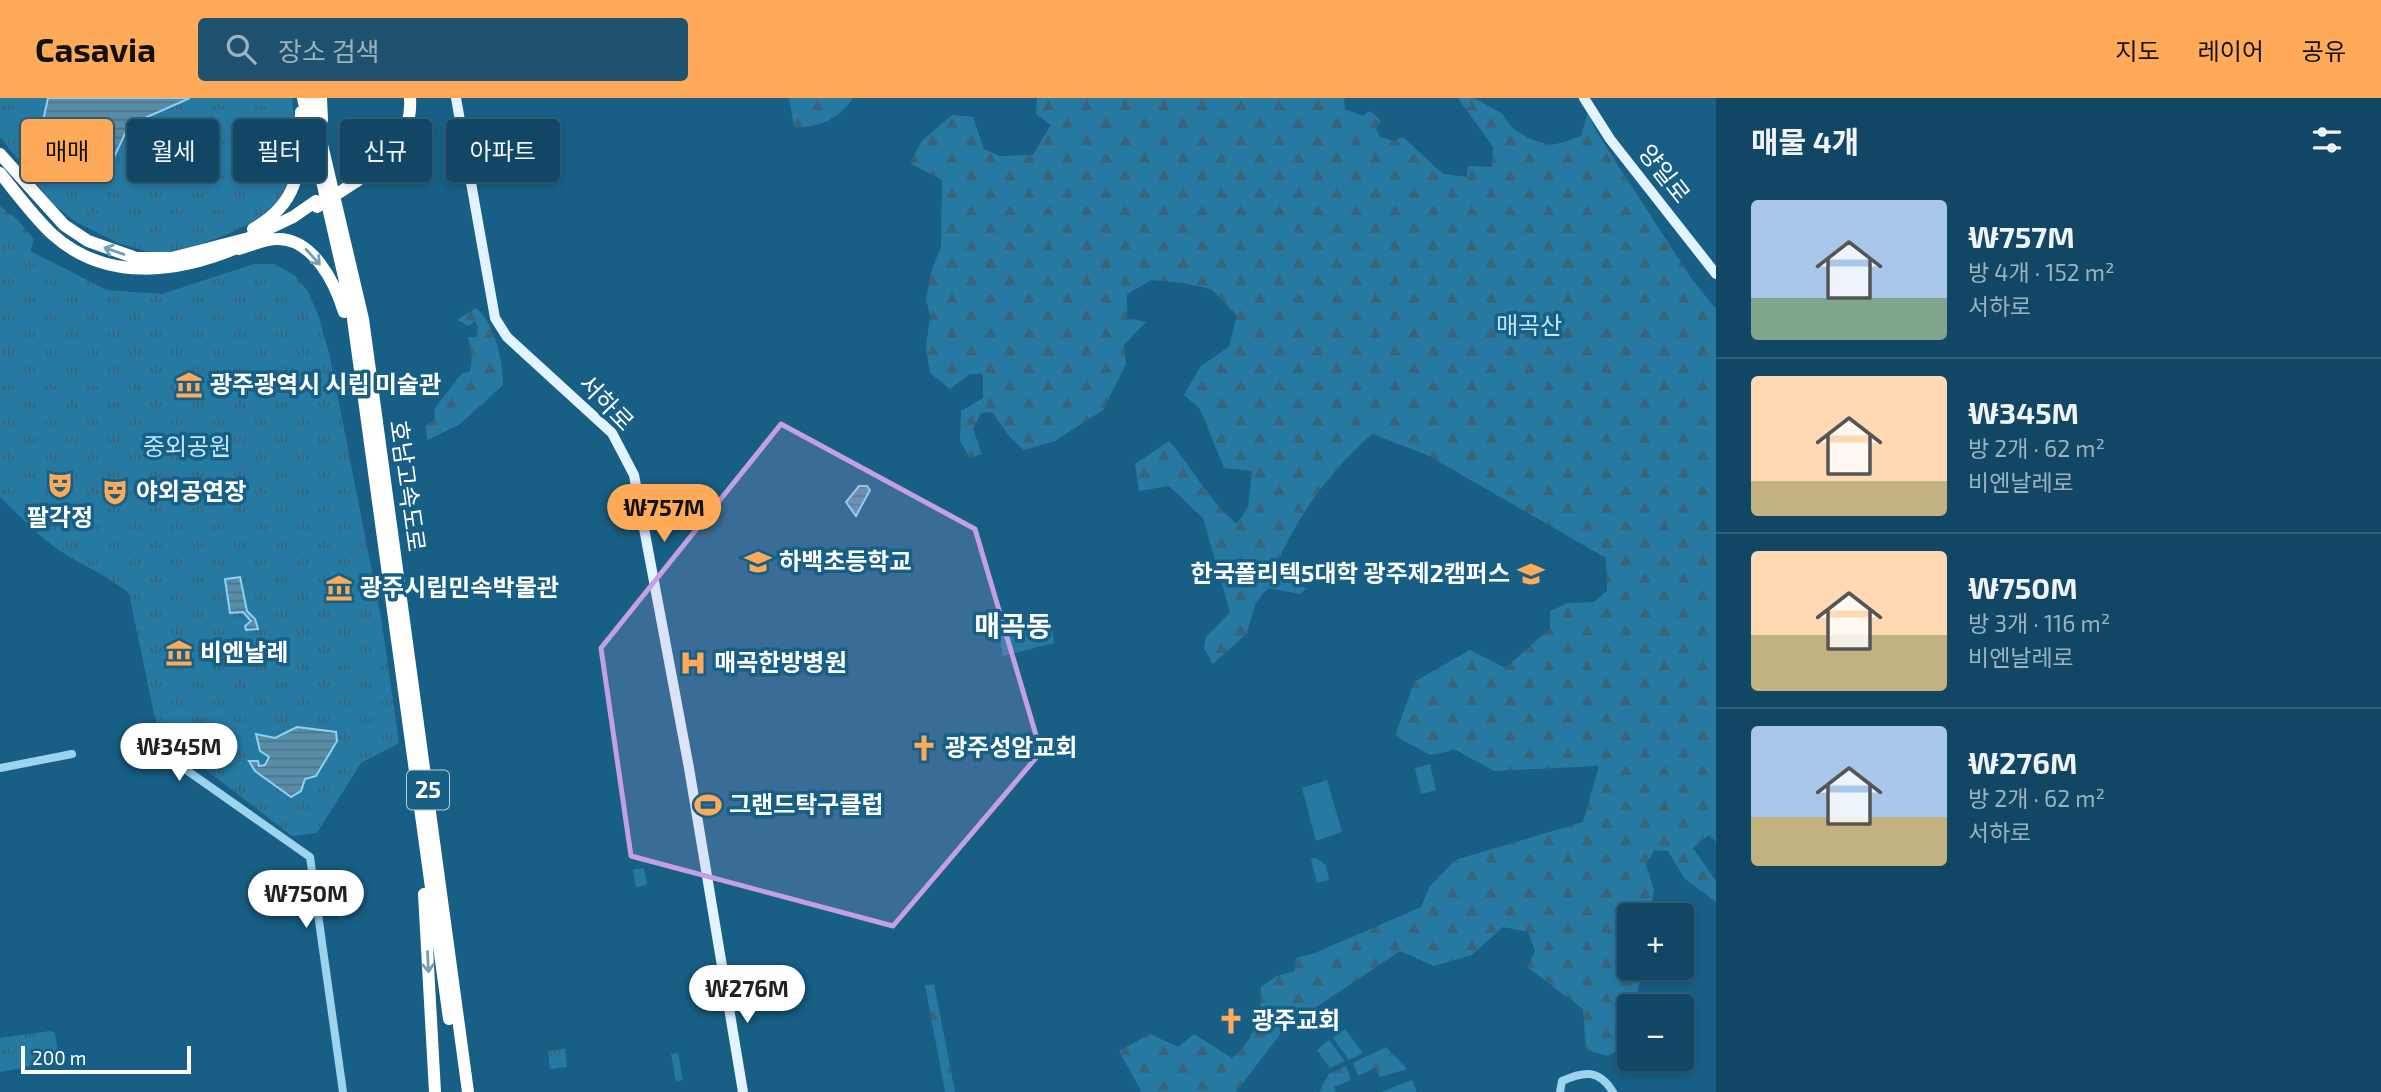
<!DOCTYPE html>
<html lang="ko">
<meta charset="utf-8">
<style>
:root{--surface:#114764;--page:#1e516d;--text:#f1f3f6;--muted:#9cb2bf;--line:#305f78;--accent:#ffaa58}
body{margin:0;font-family:"Exo 2","Noto Sans KR",sans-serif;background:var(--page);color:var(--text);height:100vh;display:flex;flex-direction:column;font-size:26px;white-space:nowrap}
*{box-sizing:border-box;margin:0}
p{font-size:23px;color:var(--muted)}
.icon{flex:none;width:38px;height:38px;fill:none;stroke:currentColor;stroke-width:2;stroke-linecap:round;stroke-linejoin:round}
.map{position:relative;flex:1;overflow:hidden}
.details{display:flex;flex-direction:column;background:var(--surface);width:665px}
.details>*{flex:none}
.top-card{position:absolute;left:21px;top:21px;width:665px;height:63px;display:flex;gap:14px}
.buttons{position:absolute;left:1617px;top:805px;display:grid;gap:14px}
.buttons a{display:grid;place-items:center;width:77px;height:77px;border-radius:7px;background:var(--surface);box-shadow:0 4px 10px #0003,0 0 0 2px var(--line);font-size:35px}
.scale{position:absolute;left:21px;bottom:18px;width:170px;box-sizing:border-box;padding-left:7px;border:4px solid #fff;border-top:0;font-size:19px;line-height:24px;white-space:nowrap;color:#fff;-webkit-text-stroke:5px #175f85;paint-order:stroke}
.price{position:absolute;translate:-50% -60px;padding:0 16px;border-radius:24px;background:#fff;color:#222;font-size:23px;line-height:46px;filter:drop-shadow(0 2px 4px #0008)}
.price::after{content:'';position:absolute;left:50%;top:42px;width:21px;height:16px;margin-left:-10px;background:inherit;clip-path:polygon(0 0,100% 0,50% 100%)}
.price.active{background:var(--accent);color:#111}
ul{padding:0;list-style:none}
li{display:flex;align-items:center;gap:21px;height:175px;padding:0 35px}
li+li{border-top:2px solid var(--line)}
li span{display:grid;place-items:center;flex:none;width:196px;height:140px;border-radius:7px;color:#555}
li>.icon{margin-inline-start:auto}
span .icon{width:84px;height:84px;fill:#fffc;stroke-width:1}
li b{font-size:30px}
h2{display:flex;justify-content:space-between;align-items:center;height:84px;padding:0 35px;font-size:30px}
.chip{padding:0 24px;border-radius:7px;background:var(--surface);box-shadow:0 4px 10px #0003,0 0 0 2px var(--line);font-size:24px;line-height:63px}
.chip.active{background:var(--accent);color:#111}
header{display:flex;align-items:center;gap:42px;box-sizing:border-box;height:98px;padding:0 35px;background:var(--accent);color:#111}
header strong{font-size:33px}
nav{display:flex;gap:38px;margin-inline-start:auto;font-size:24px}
.search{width:490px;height:63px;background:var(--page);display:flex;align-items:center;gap:18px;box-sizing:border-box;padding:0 24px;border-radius:7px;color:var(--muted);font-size:26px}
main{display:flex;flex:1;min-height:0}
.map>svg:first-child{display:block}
.green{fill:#267aa2}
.forest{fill:url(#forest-firs)}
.park{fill:url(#park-tufts)}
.water{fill:url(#water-rules);stroke:#8ed1f0;stroke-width:2}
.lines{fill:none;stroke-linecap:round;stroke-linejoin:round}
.minor{stroke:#9cd3ed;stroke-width:8}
.major{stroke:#e2f4ff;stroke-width:10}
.highway{stroke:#fff;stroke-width:12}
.highway-bridge{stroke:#fff;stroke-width:12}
.oneway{stroke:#749fb6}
.marked{fill:#c4a0e2;fill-opacity:0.2;stroke:#c4a0e2;stroke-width:5;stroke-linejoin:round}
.labels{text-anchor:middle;stroke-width:7;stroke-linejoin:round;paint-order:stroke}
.shield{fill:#175f85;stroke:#b9cfda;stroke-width:2}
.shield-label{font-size:23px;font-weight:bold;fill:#fff}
.street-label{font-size:24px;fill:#fff;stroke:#175f85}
.park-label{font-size:24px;fill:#c1e7fa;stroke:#175f85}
.poi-label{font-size:24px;font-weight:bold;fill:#fff;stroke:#175f85;text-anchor:start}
.quarter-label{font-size:28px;font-weight:bold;fill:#fff;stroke:#175f85}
</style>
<header>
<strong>Casavia</strong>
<div class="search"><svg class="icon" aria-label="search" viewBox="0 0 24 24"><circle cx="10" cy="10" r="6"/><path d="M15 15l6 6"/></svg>장소 검색</div>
<nav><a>지도</a><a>레이어</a><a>공유</a></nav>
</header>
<main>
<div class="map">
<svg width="1716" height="994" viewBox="0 0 1716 994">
<defs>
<pattern id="forest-firs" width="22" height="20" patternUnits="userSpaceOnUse" patternTransform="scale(1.75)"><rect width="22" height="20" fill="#267aa2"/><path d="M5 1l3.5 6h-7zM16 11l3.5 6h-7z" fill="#396377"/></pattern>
<pattern id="park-tufts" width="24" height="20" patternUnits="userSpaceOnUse" patternTransform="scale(1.75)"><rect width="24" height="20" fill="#267aa2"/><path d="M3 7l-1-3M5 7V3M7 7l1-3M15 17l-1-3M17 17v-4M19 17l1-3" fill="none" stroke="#396377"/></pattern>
<pattern id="water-rules" width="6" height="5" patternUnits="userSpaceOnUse" patternTransform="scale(1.75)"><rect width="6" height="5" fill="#588da9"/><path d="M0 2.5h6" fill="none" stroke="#537384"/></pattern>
</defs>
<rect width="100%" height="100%" fill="#175f85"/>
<!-- green -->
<path class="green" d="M1327,682l15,52 -26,9 -14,-53z
M644,770l3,17 -11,2 -3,-17z
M1345,931l18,24 -14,7 -16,-22z
M1329,942l16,21 -15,7 -13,-18z
M678,955l5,27 -7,2 -5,-28z
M1412,982l5,12h-36z"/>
<!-- forest -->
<path class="forest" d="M789,0h64c-14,21 -34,30 -59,29z
M1037,0h307l1,11 17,7 8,-5 11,10 -5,8 4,8 14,4 9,-4 40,37 24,3 1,-11 24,1 1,-20 -35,-49h16l29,16c5,16 34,31 51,30 8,0 19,-6 27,-8l7,-24 8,19 95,147 25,31v533l-7,-7 -16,13 23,33v21l-31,-23 -17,-28 -14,-1 -8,15 8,25 -5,25h-20v53h15l-11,38h-4l-6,41 -15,9 -22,-6 -3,-41 -56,-42 8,-16 -7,-19 -25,-5 -31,28 -38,11 -34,-15 -115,77 -49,64h-94l-23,-41 31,-17 28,13 16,-13 38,24c22,-17 30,-44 29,-71l16,-11 18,-5 1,-13 19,-5 106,-46 9,-21 25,-26 128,-38 16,-56 -105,5 -38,-21 -26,5 -35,-19 19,-54 56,-32 35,18 45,-39v-18l18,-8 26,-1 13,-11 -1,-33 -179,-103 -55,-21c-42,38 -75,81 -97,134l31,21 -6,5 -32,-6 -12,14 -9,31 -34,31 -9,-16 2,-11 24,-25 -27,-94 -34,-32 -30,5 -4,-27 34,-23c24,27 39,59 68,83l11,-17 4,-36 -28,-3 -24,-59 -16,-14 17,-29 28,-19 8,-32 -26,-26 -27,-6 -33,-3 -24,14v24l19,4 -22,23 2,19 -23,46 -48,31 -31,9 -14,-13 -18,-25 -11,1 -8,16 9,25 -12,4 -10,-17 1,-30 22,-13v-24h-13l-20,15 -20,-16 -4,-25 4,-32 -4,-17 6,-30 9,-22 1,-67 -32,-17 12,-22 30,-26 21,2 11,32 16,7 33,-1 18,-30 -15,-11z
M0,108l16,12 18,21 -4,13 -30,29z
M476,210c19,16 27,52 27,77l-44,40 -32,15 -1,-16 8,-3 1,-13 27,-35 8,-1 2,-15 -4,-20h9l1,-10 -3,-6 -6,5 -12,-6z
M934,886l21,108h-10l-20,-107z
M1386,949l21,22 -27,8 -5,-9 -17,8 -5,-13z
M1346,968l5,14 -17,7 2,5h-17l10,-18z"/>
<!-- park -->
<path class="park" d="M0,0h292l4,43 -2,32 -11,26 -13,15 -44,21 -50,17 -21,2 -37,-11 -42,-21 -22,-17 -54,-68z
M0,112l32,42 75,38 55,4 92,-30h20l20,11 13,15 12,27 11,40 52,266 17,120 -38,20 -44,70 -25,3 -134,-103 -29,-139c-19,-18 -51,-30 -73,-46 -20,-14 -38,-34 -56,-51z
M1051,521l3,24 -51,13 -5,-28z
M1430,666l6,26 -15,4 -6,-26z
M1316,760l10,7 3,15 -12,3 -6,-24z
M50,933l5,2 4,28 -59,11v-34z
M565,951l2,18 -17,2 -2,-18z"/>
<!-- water -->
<path class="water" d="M48,0h142l-61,27 -20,43 -5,7 -28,-1 -37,-35z
M859,388h8l3,4 -14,26 -10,-14z
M240,479l7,34 8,8 3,10 -12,1 -1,-4 6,-5 -8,-9 -13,1 -5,-34z
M297,629l39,5 1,9 -21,35 -11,3 -4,12 -10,6 -36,-26 -6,-10h9l1,5 6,-1 4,-8 -9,-6 -4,-17 19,4z"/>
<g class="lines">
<!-- minor -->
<path class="minor" d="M165,657l145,102 33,235
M0,670l72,-14
M1560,994l2,-11c22,-10 37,-12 51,11"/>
<!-- major -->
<path class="major" d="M456,0l39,220 12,19 105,96 22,42 55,293 54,324
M1584,0l26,41 106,135"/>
<!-- highway -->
<path class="highway" d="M303,0l49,214 97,707
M311,0l52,221 105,773
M321,0l1,22
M0,56l64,71 24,16 48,17h36l77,-20 44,-21 23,-16
M0,75c17,21 33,43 52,61 54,49 126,39 187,13
M357,83c29,-22 56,-43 53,-83
M253,131c51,-29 46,-64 48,-117
M239,151c11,-3 25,-10 38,-10 36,-1 58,44 67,73
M424,796l11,198"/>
<!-- highway-bridge -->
<path class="highway-bridge" d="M317,109l40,-26"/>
</g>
<!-- one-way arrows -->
<defs><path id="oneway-shaft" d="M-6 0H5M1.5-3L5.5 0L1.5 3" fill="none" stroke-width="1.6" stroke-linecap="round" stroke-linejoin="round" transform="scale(1.75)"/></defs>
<g class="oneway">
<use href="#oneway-shaft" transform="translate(114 153) rotate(-161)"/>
<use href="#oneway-shaft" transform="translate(313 159) rotate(48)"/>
<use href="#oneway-shaft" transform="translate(428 864) rotate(87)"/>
</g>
<!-- marked area -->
<path class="marked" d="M781,326l194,105 66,223 -148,174 -262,-70 -30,-208z"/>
<!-- icons -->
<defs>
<g id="museum-bare" transform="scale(2.1)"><path d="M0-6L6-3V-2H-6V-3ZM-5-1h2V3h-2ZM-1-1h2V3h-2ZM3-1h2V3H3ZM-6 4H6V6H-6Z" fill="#ffaa58" stroke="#175f85" stroke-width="2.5" paint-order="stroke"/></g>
<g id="theatre-bare" transform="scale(2.1)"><path d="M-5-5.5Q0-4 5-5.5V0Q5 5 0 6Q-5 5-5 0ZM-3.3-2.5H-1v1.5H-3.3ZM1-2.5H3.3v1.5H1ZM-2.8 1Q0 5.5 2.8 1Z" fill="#ffaa58" stroke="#175f85" stroke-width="2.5" paint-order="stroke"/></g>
<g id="school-bare" transform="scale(2.1)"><path d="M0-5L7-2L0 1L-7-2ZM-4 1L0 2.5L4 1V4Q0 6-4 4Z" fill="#ffaa58" stroke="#175f85" stroke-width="2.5" paint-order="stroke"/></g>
<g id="university-bare" transform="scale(2.1)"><path d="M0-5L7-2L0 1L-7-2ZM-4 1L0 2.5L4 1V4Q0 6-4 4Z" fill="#ffaa58" stroke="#175f85" stroke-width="2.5" paint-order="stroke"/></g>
<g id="hospital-bare" transform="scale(2.1)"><path d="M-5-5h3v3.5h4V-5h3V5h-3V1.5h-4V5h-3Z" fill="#ffaa58" stroke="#175f85" stroke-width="2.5" paint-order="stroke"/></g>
<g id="church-bare" transform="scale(2.1)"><path d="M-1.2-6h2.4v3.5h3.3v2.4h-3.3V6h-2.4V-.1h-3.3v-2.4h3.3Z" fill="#ffaa58" stroke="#175f85" stroke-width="2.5" paint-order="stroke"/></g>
<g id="stadium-bare" transform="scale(2.1)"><path d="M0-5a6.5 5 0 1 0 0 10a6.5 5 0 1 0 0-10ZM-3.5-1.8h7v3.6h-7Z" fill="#ffaa58" stroke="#175f85" stroke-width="2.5" paint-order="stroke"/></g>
</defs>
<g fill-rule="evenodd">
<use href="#museum-bare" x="189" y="287"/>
<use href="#theatre-bare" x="60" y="387"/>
<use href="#theatre-bare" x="115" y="394"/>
<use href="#school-bare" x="758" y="464"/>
<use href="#university-bare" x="1531" y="476"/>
<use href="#museum-bare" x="339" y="490"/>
<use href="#museum-bare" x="179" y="555"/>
<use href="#hospital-bare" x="693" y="565"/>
<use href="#church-bare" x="924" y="650"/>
<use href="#stadium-bare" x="708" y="707"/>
<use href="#church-bare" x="1231" y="923"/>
</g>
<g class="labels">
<!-- shield labels -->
<rect class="shield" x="407" y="672.5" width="42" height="39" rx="5"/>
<g class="shield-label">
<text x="428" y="700">25</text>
</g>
<!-- street labels -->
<g class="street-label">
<text transform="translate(1664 76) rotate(52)" y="8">양일로</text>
<text transform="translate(606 305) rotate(46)" y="8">서하로</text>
<text transform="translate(407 388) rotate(82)" y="8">호남고속도로</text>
</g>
<!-- park labels -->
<g class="park-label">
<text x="1529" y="236">매곡산</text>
<text x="187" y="357">중외공원</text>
</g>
<!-- poi labels -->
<g class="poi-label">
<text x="210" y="295">광주광역시 시립 미술관</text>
<text x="136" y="402">야외공연장</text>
<text x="60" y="428" text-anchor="middle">팔각정</text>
<text x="779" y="472">하백초등학교</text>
<text x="1510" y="484" text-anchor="end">한국폴리텍5대학 광주제2캠퍼스</text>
<text x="360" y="498">광주시립민속박물관</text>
<text x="200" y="563">비엔날레</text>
<text x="714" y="573">매곡한방병원</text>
<text x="945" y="658">광주성암교회</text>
<text x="729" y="715">그랜드탁구클럽</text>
<text x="1252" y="931">광주교회</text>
</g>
<!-- quarter labels -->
<g class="quarter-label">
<text x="1013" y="538">매곡동</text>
</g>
</g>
</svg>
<div class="buttons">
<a>+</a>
<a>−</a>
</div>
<div class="scale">200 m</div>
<b class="price active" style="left:664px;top:446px">₩757M</b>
<b class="price" style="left:179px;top:685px">₩345M</b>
<b class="price" style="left:306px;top:832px">₩750M</b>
<b class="price" style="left:747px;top:927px">₩276M</b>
<div class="top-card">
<a class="chip active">매매</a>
<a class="chip">월세</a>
<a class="chip">필터</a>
<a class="chip">신규</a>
<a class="chip">아파트</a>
</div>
</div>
<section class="details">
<h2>매물 4개<svg class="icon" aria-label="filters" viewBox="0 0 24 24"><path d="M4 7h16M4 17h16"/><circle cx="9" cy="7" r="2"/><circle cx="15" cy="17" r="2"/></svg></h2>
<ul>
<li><span style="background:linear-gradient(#a9c7e8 70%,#7fa58c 0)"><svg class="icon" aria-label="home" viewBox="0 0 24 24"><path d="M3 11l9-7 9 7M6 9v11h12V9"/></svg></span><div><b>₩757M</b><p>방 4개 · 152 m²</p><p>서하로</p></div></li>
<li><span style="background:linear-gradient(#ffd9b3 75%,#c2b280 0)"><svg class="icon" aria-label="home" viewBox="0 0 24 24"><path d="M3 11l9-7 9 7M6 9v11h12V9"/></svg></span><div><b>₩345M</b><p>방 2개 · 62 m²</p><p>비엔날레로</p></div></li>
<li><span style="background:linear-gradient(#ffd9b3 60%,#c2b280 0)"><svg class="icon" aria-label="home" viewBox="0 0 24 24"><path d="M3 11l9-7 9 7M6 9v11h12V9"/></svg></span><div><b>₩750M</b><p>방 3개 · 116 m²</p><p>비엔날레로</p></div></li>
<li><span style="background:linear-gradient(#a9c7e8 65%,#c2b280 0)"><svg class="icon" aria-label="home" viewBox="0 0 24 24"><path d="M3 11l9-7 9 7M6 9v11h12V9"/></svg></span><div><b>₩276M</b><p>방 2개 · 62 m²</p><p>서하로</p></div></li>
</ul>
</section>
</main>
